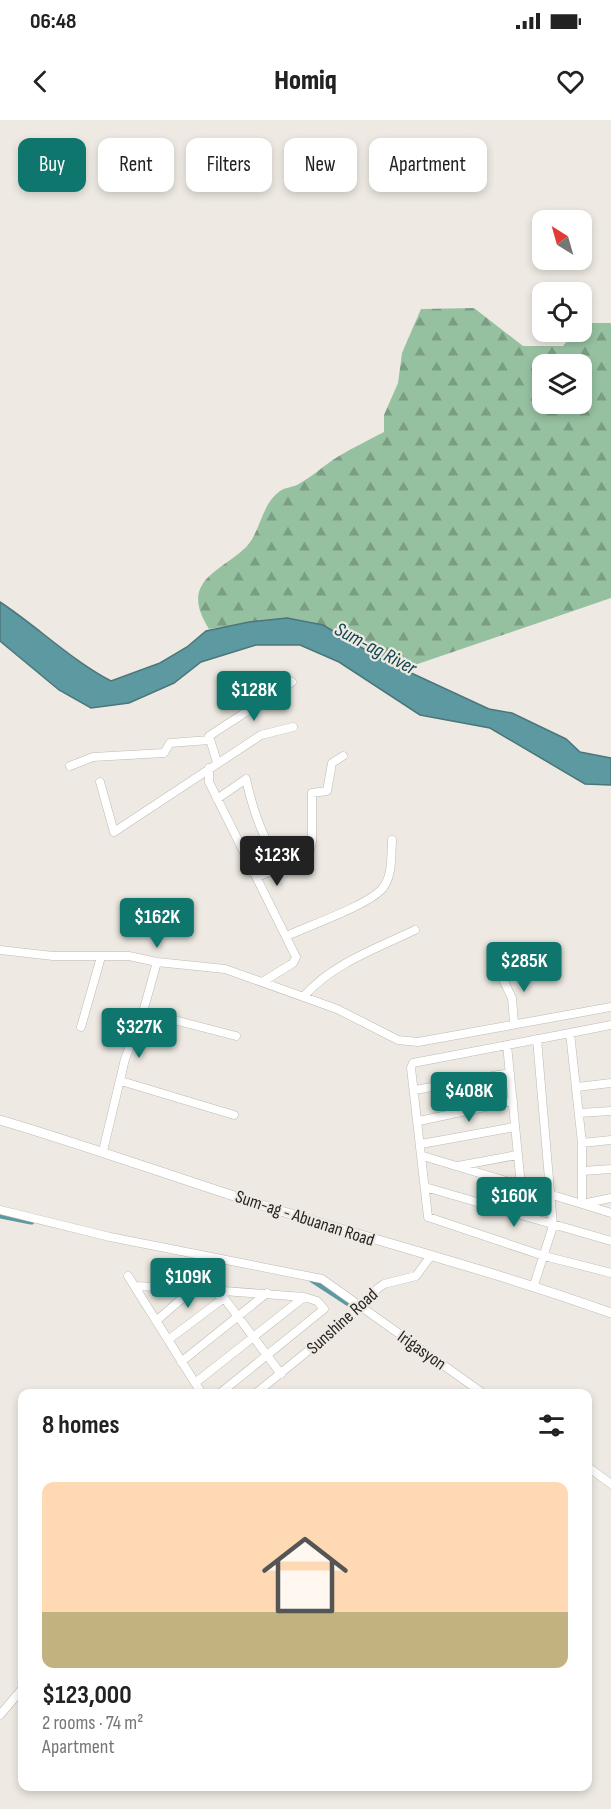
<!DOCTYPE html>
<meta charset="utf-8">
<style>
:root{--surface:#fff;--page:#f2f2f2;--text:#222;--muted:#767676;--line:#e0e0e0;--accent:#0f766e}
body{margin:0;font-family:"Sofia Sans Condensed",sans-serif;background:var(--page);color:var(--text);height:100vh;display:flex;flex-direction:column;font-size:22px;white-space:nowrap}
*{box-sizing:border-box;margin:0}
p{font-size:20px;color:var(--muted)}
.icon{flex:none;width:33px;height:33px;fill:none;stroke:currentColor;stroke-width:2;stroke-linecap:round;stroke-linejoin:round}
.map{position:relative;flex:1;overflow:hidden}
.drawer{position:absolute;left:18px;top:1269px;width:574px;height:402px;display:flex;flex-direction:column;background:var(--surface);border-radius:12px;box-shadow:0 3px 9px #0003}
.drawer>*{flex:none}
.banner{position:absolute;left:18px;top:18px;width:576px;height:54px;display:flex;gap:12px}
.needle{width:39px;rotate:323deg}
.buttons{position:absolute;left:532px;top:90px;display:grid;gap:12px}
.buttons a{display:grid;place-items:center;width:60px;height:60px;border-radius:12px;background:var(--surface);box-shadow:0 3px 9px #0003;font-size:30px}
.price{position:absolute;translate:-50% -51px;padding:0 14px;border-radius:6px;background:var(--accent);color:#fff;font-size:20px;line-height:39px;filter:drop-shadow(0 2px 3px #0008)}
.price::after{content:'';position:absolute;left:50%;top:36px;width:18px;height:14px;margin-left:-9px;background:inherit;clip-path:polygon(0 0,100% 0,50% 100%)}
.price.active{background:#222;color:#fff}
ul{padding:0;list-style:none}
li{display:grid;align-content:center;gap:12px;height:318px;padding:0 24px}
li+li{border-top:2px solid var(--line)}
li span{display:grid;place-items:center;height:186px;border-radius:12px;color:#555}
li>.icon{margin-inline-start:auto}
span .icon{width:108px;height:108px;fill:#fffc;stroke-width:1}
li b{font-size:26px}
h2{display:flex;justify-content:space-between;align-items:center;height:72px;padding:0 24px;font-size:26px}
.pill{padding:0 21px;border-radius:12px;background:var(--surface);box-shadow:0 3px 9px #0003;font-size:21px;line-height:54px}
.pill.active{background:var(--accent);color:#fff}
.status{display:flex;justify-content:space-between;align-items:center;height:42px;padding:0 30px;background:var(--surface);direction:ltr}
.status svg{height:16px;fill:currentColor}
header{display:flex;justify-content:space-between;align-items:center;height:78px;padding:0 24px;background:var(--surface);font-size:27px;font-weight:800}
.map>svg:first-child{display:block}
.forest{fill:url(#forest-firs);fill-rule:evenodd}
.water{fill:#5c99a0;stroke:#4c767a;stroke-width:1.5}
.lines{fill:none;stroke-linecap:round;stroke-linejoin:round}
.canal{stroke:#5c99a0;stroke-width:7}
.minor-casing{stroke:#bebab3;stroke-width:9}
.major-casing{stroke:#bebab3;stroke-width:10}
.minor{stroke:#fff;stroke-width:8}
.major{stroke:#fff;stroke-width:9}
.labels{text-anchor:middle;stroke-width:4.5;stroke-linejoin:round;paint-order:stroke}
.street-label{font-size:18px;fill:#262422;stroke:#eeeae3}
.water-label{font-size:20px;font-style:italic;fill:#10474e;stroke:#eeeae3}
</style>
<div class="status"><b>06:48</b><svg viewBox="0 0 49 12"><path d="M0 12V9h3v3zM5 12V6h3v6zM10 12V3h3v9zM15 12V0h3v12zM26 1h20v11H26zM47 4h2v5h-2z"/></svg></div>
<header><svg class="icon" aria-label="back" viewBox="0 0 24 24"><path d="M15 5l-7 7 7 7"/></svg>Homiq<svg class="icon" aria-label="heart" viewBox="0 0 24 24"><path d="M12 20l-8-8c-3-5 5-10 8-4 3-6 11-1 8 4z"/></svg></header>
<div class="map">
<svg width="611" height="1689" viewBox="0 0 611 1689">
<defs>
<pattern id="forest-firs" width="22" height="20" patternUnits="userSpaceOnUse" patternTransform="scale(1.5)"><rect width="22" height="20" fill="#96c1a1"/><path d="M5 1l3.5 6h-7zM16 11l3.5 6h-7z" fill="#7a9d83"/></pattern>
</defs>
<rect width="100%" height="100%" fill="#eeeae3"/>
<!-- forest -->
<path class="forest" d="M474,188l49,38h40l11,-14h8v-9h29v275l-208,71 -80,-44 -36,-7 -78,11c-29,-46 6,-55 34,-79 18,-15 17,-45 37,-59 4,-3 12,-4 17,-6 15,-8 27,-20 42,-29 15,-9 30,-16 45,-24v-17l14,-32 4,-30 19,-44zM543,244h39v40h-39z"/>
<!-- water -->
<path class="water" d="M0,482c38,25 71,58 111,79l49,-18 27,-16 19,-16 43,-9 38,-4 36,7 58,34 108,50 23,4 54,26 14,13 31,6v27l-26,-1 -95,-56 -70,-13 -81,-53 -39,-17h-44l-55,17 -27,21 -45,20 -38,5 -32,-18 -59,-49z"/>
<g class="lines">
<!-- canal -->
<path class="canal" d="M0,1095l31,6
M312,1159l43,28"/>
<!-- minor casing -->
<g class="minor-casing">
<path id="minor" d="M217,642l-8,-26 83,-54
M70,646l23,-9 71,-4 6,-10 39,-3
M209,648v14l87,175 -3,6 -29,18
M100,662l14,50 147,-97 32,-8
M217,679l29,-20c6,27 18,68 39,86
M258,757l51,-24 3,-11v-49l15,-2 5,-28 11,-7
M287,816c23,-11 77,-29 94,-46 12,-12 10,-34 11,-50
M0,830l53,6h76l28,6 68,7 112,40 61,31 20,2 193,-35
M499,851l13,27 2,25
M304,876c28,-32 73,-48 111,-66
M143,892l93,24
M81,907l20,-70
M570,913l41,-8
M507,925l14,141
M121,961l113,34
M577,967l34,-4
M415,970l95,-17
M579,993l32,-2
M419,1001l94,-20
M582,1023l29,-3
M421,1024l94,-17
M103,1031l22,-92 18,-47 14,-50
M423,1036l159,48 29,-6
M458,1046l59,-11
M583,1051l28,-2
M425,1067l186,54
M0,1090l110,27 212,42 162,115
M611,1093l-29,-9v-61l-12,-110 -157,30 -2,5 17,149 116,39 67,17
M128,1156l74,118
M534,1165l19,-59 -16,-187
M136,1166l75,4 13,8 57,76
M211,1170l93,7 13,4 7,8 -105,85
M156,1201l37,-32
M168,1220l56,-42
M181,1242l86,-69
M195,1263l109,-86
M255,1274l97,-79 25,-26 7,-5 32,-8 14,-19
M588,1347l23,17
M0,1595l22,-26"/>
</g>
<!-- major casing -->
<g class="major-casing">
<path id="major" d="M0,1000c95,28 187,62 281,91 110,34 222,63 330,102"/>
</g>
<!-- minor -->
<use href="#minor" class="minor"/>
<!-- major -->
<use href="#major" class="major"/>
</g>
<g class="labels">
<!-- street labels -->
<g class="street-label">
<text transform="translate(305 1098) rotate(18)" y="6">Sum-ag - Abuanan Road</text>
<text transform="translate(342 1201) rotate(-42)" y="6">Sunshine Road</text>
<text transform="translate(422 1230) rotate(35)" y="6">Irigasyon</text>
</g>
<!-- water labels -->
<g class="water-label">
<text transform="translate(376 528) rotate(28)" y="7">Sum-ag River</text>
</g>
</g>
</svg>
<div class="buttons">
<a><svg class="needle" viewBox="-14 -14 28 28"><path d="M0-13l5 13h-10z" fill="#e53935"/><path d="M0 13l5-13h-10z" fill="#767676"/></svg></a>
<a><svg class="icon" aria-label="locate" viewBox="0 0 24 24"><circle cx="12" cy="12" r="6"/><path d="M12 2v4M12 18v4M2 12h4M18 12h4"/></svg></a>
<a><svg class="icon" aria-label="layers" viewBox="0 0 24 24"><path d="M12 4l9 5-9 5-9-5zM3 14l9 5 9-5"/></svg></a>
</div>
<b class="price" style="left:254px;top:602px">$128K</b>
<b class="price active" style="left:277px;top:767px">$123K</b>
<b class="price" style="left:157px;top:829px">$162K</b>
<b class="price" style="left:524px;top:873px">$285K</b>
<b class="price" style="left:139px;top:939px">$327K</b>
<b class="price" style="left:469px;top:1003px">$408K</b>
<b class="price" style="left:514px;top:1108px">$160K</b>
<b class="price" style="left:188px;top:1189px">$109K</b>
<div class="banner">
<a class="pill active">Buy</a>
<a class="pill">Rent</a>
<a class="pill">Filters</a>
<a class="pill">New</a>
<a class="pill">Apartment</a>
</div>
<section class="drawer">
<h2>8 homes<svg class="icon" aria-label="filters" viewBox="0 0 24 24"><path d="M4 7h16M4 17h16"/><circle cx="9" cy="7" r="2"/><circle cx="15" cy="17" r="2"/></svg></h2>
<ul>
<li><span style="background:linear-gradient(#ffd9b3 70%,#c2b280 0)"><svg class="icon" aria-label="home" viewBox="0 0 24 24"><path d="M3 11l9-7 9 7M6 9v11h12V9"/></svg></span><div><b>$123,000</b><p>2 rooms · 74 m²</p><p>Apartment</p></div></li>
</ul>
</section>
</div>
